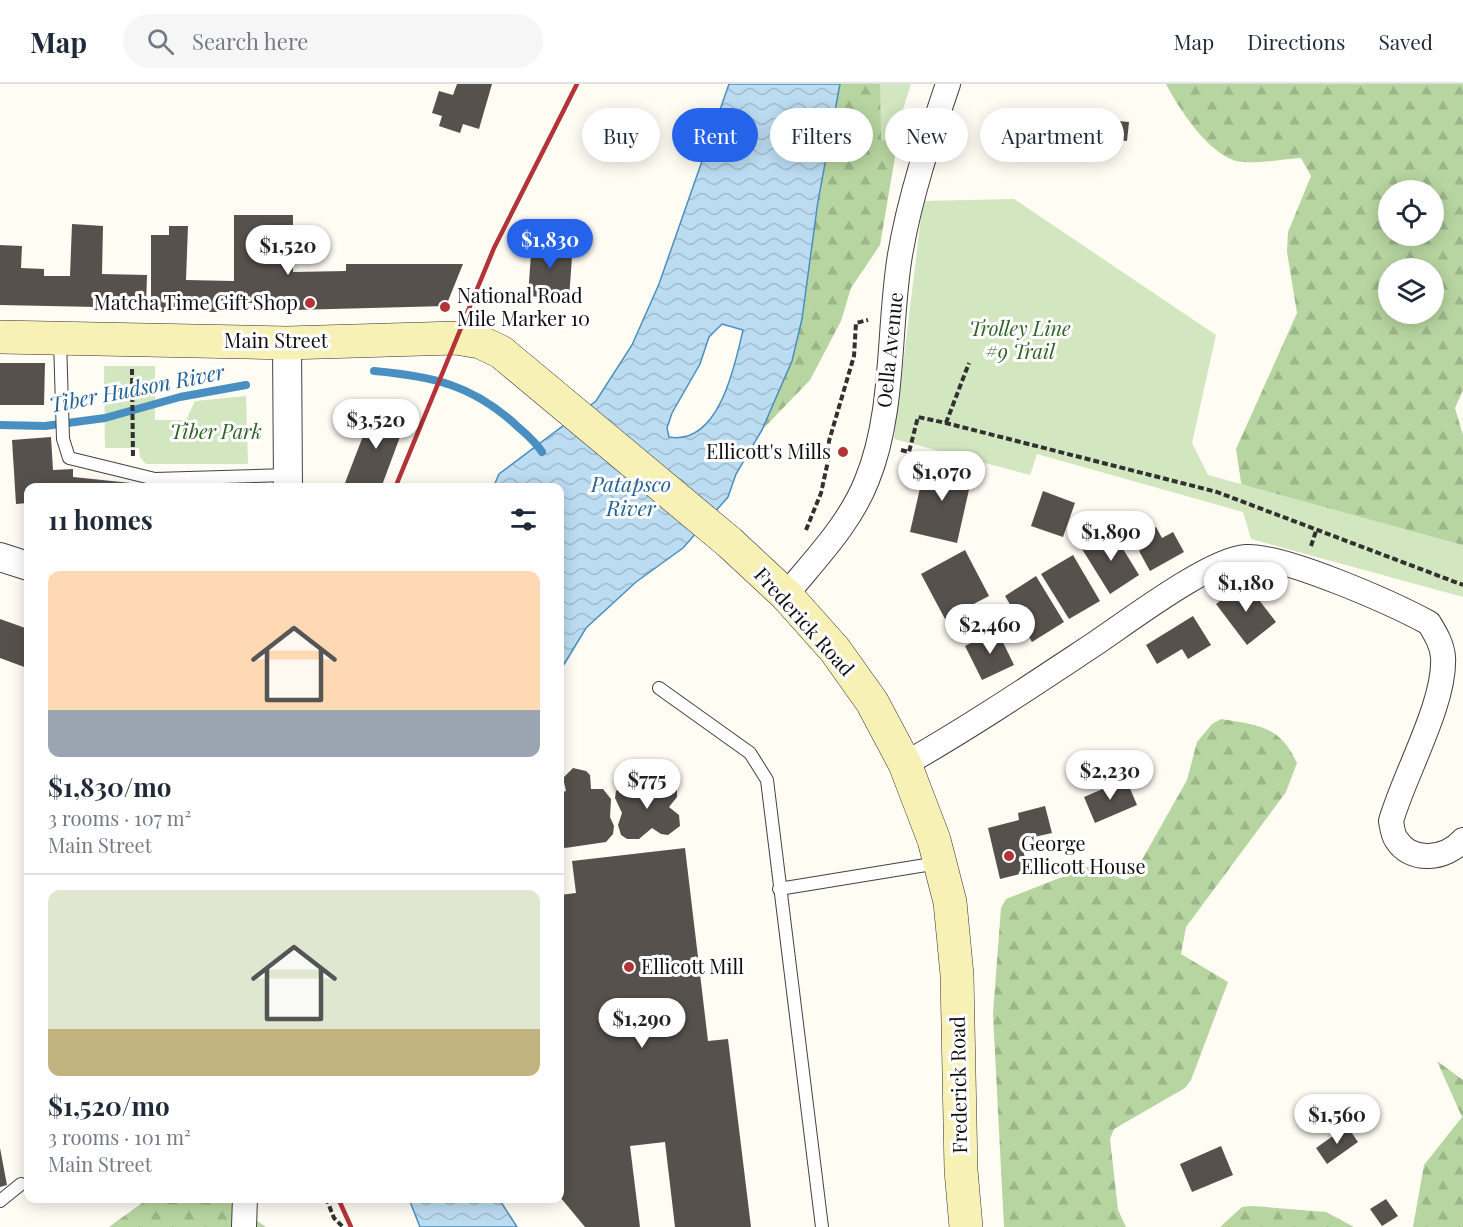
<!DOCTYPE html>
<meta charset="utf-8">
<style>
:root{--surface:#fff;--page:#f6f6f7;--text:#1f2937;--muted:#747a83;--line:#e0e1e3;--accent:#2563eb}
body{margin:0;font-family:"Playfair Display",serif;background:var(--page);color:var(--text);height:100vh;display:flex;flex-direction:column;font-size:22px;white-space:nowrap}
*{box-sizing:border-box;margin:0}
p{font-size:20px;color:var(--muted)}
.icon{flex:none;width:33px;height:33px;fill:none;stroke:currentColor;stroke-width:2;stroke-linecap:round;stroke-linejoin:round}
.map{position:relative;flex:1;overflow:hidden}
.drawer{position:absolute;left:24px;top:399px;width:540px;height:720px;display:flex;flex-direction:column;background:var(--surface);border-radius:12px;box-shadow:0 3px 15px #0003}
.drawer>*{flex:none}
.top-card{position:absolute;left:582px;top:24px;width:570px;height:54px;display:flex;gap:12px}
.fabs{position:absolute;left:1378px;top:96px;display:grid;gap:12px}
.fabs a{display:grid;place-items:center;width:66px;height:66px;border-radius:50%;background:var(--surface);box-shadow:0 3px 15px #0003;font-size:30px}
.price{position:absolute;translate:-50% -51px;padding:0 14px;border-radius:21px;background:#fff;color:#222;font-size:20px;line-height:39px;filter:drop-shadow(0 2px 3px #0008)}
.price::after{content:'';position:absolute;left:50%;top:36px;width:18px;height:14px;margin-left:-9px;background:inherit;clip-path:polygon(0 0,100% 0,50% 100%)}
.price.current{background:var(--accent);color:#fff}
ul{padding:0;list-style:none}
li{display:grid;align-content:center;gap:12px;height:318px;padding:0 24px}
li+li{border-top:2px solid var(--line)}
li span{display:grid;place-items:center;height:186px;border-radius:12px;color:#555}
li>.icon{margin-inline-start:auto}
span .icon{width:108px;height:108px;fill:#fffc;stroke-width:1}
li b{font-size:26px}
h2{display:flex;justify-content:space-between;align-items:center;height:72px;padding:0 24px;font-size:26px}
.pill{padding:0 21px;border-radius:27px;background:var(--surface);box-shadow:0 3px 15px #0003;font-size:21px;line-height:54px}
.pill.current{background:var(--accent);color:#fff}
header{display:flex;align-items:center;gap:36px;box-sizing:border-box;height:84px;padding:0 30px;background:var(--surface);border-bottom:2px solid var(--line)}
header strong{font-size:28px}
nav{display:flex;gap:33px;margin-inline-start:auto;font-size:21px}
.search{width:420px;height:54px;background:var(--page);display:flex;align-items:center;gap:15px;box-sizing:border-box;padding:0 21px;border-radius:33px;color:var(--muted);font-size:22px}
.map>svg:first-child{display:block}
.forest{fill:url(#forest-firs);fill-rule:evenodd}
.park{fill:#d2e6bf}
.water{fill:url(#water-waves);stroke:#4a8fc1;stroke-width:1.5;fill-rule:evenodd}
.lines{fill:none;stroke-linecap:round;stroke-linejoin:round}
.stream{stroke:#4a8fc1;stroke-width:8}
.building{fill:#57514d}
.service-casing{stroke:#424242;stroke-width:14}
.minor-casing{stroke:#424242;stroke-width:26}
.tertiary-casing{stroke:#424242;stroke-width:30}
.secondary-casing{stroke:#313131;stroke-width:34}
.path{stroke:#313131;stroke-width:4;stroke-dasharray:6 3;stroke-linecap:butt}
.service{stroke:#fff;stroke-width:12}
.minor{stroke:#fff;stroke-width:24}
.tertiary{stroke:#fff;stroke-width:28}
.secondary{stroke:#f7f1b5;stroke-width:33}
.rail{stroke:#b33438;stroke-width:4.5}
.poi-dot{fill:#b33438;stroke:#fff;stroke-width:2}
.labels{text-anchor:middle;stroke-width:6;stroke-linejoin:round;paint-order:stroke}
.poi-label{font-size:20px;fill:#0f0f0f;stroke:#fff;text-anchor:start}
.park-label{font-size:20px;font-style:italic;fill:#316225;stroke:#fff}
.street-label{font-size:20px;fill:#0f0f0f;stroke:#fff}
.water-label{font-size:21px;font-style:italic;fill:#246296;stroke:#fff}
</style>
<header>
<strong>Map</strong>
<div class="search"><svg class="icon" aria-label="search" viewBox="0 0 24 24"><circle cx="10" cy="10" r="6"/><path d="M15 15l6 6"/></svg>Search here</div>
<nav><a>Map</a><a>Directions</a><a>Saved</a></nav>
</header>
<div class="map">
<svg width="1463" height="1143" viewBox="0 0 1463 1143">
<defs>
<pattern id="forest-firs" width="22" height="20" patternUnits="userSpaceOnUse" patternTransform="scale(1.5)"><rect width="22" height="20" fill="#b7d5a0"/><path d="M5 1l3.5 6h-7zM16 11l3.5 6h-7z" fill="#9cb689"/></pattern>
<pattern id="water-waves" width="16" height="10" patternUnits="userSpaceOnUse" patternTransform="scale(1.5)"><rect width="16" height="10" fill="#bcdcf1"/><path d="M0 5q4-4 8 0t8 0" fill="none" stroke="#a0bccd"/></pattern>
</defs>
<rect width="100%" height="100%" fill="#fefcf3"/>
<!-- forest -->
<path class="forest" d="M840,0h62l-7,73 -15,88 -29,43 -10,33 -31,59 -48,50 30,-69 10,-42 16,-118z
M1166,0h297v306l-8,18 8,27v131l-221,-77 -6,-40 61,-136 -10,-61 1,-20 23,-56 -10,-18c-17,1 -49,7 -65,3 -28,-8 -57,-52 -70,-77zM1389,106h45v46h-45zM1389,184h45v46h-45z
M1221,635c38,6 59,7 76,44l-11,29 -100,135 -5,27 47,28 -37,98 -6,8 -71,41 -4,10 8,71 8,17h-122l-11,-213 8,-106 5,-9 82,-32 38,13 8,-6 53,-94 10,-38 15,-18z
M1437,977l26,19v147h-50l11,-62 38,-48z
M149,1114l76,1 41,28h-157z
M1252,1122l74,6 28,15h-134l22,-20z"/>
<!-- park -->
<path class="park" d="M880,0h31l-18,58 -12,-2z
M1014,115l202,136 -24,108 16,32 255,70v52l-212,-58 -8,-27 -206,-58 -7,21 -136,-36 29,-238z
M155,282v54h31l9,-19 51,-5 2,68h-102l-6,-7 -1,-9h-34l-1,-82z"/>
<!-- water -->
<path class="water" d="M729,0h111l-22,117 -16,118 -10,42 -30,69 -26,44 -8,23 -45,51 -47,34 -50,46 -26,43v-183h-67l6,-14 97,-73 36,-56 27,-61zM722,240l21,6c-8,35 -24,116 -74,107l-2,-9 5,-15 28,-49 9,-27z
M409,1115h90l18,28h-97z"/>
<g class="lines">
<!-- stream -->
<path class="stream" d="M374,287c58,5 99,14 143,55 9,8 18,15 25,26
M0,341l45,1 60,-8 75,-21 66,-12"/>
</g>
<!-- building -->
<path class="building" d="M457,0h35l-13,45 -16,-5 -3,9 -21,-7 3,-10 -10,-3 7,-22 14,4z
M1068,33l25,2 -2,21 -25,-2z
M1106,36l23,2 -2,19 -23,-2z
M234,131h59v57l53,-1v-7h117l-17,42 -152,4 -1,-7h-59l-1,9h-82v-77h18v-9h19l-2,54 48,1z
M72,140l31,2 -1,48 45,1 -1,33 -146,-3v-60l22,1 -1,22 23,1v7h26z
M532,156l41,3 -4,56 -41,-3z
M0,279h45l-1,42h-44z
M375,321l32,13 -26,70h-38z
M51,353l2,33 20,-1v8l58,6 -1,5h-102v15l-12,1 -4,-64z
M926,378l47,10 -16,71 -47,-11z
M1043,407l32,12 -12,34 -32,-11z
M1156,443l6,11 11,-6 11,20 -34,19 -11,-20 8,-5 -6,-11z
M1112,447l27,44 -29,19 -28,-45z
M965,466l24,46 -44,23 -24,-45z
M1073,471l27,46 -31,18 -28,-45z
M1036,492l28,46 -32,20 -27,-46z
M1245,498l31,40 -29,23 -31,-41z
M1193,532l18,29 -23,14 -6,-10 -25,15 -11,-19z
M0,535l28,10 -1,39 -27,-10z
M997,546l17,35 -32,15 -17,-34z
M573,684l13,3 4,4 1,14h12l8,10 -1,18 4,9 -1,8 -7,8 -41,6 -5,-3v-52l6,-2 -3,-13z
M1126,695l11,26 -42,18 -11,-26z
M666,696l11,10v7l-8,10 10,8 1,11 -12,9 -7,-1 -9,-6 -13,11h-12l-6,-4 -3,-10 4,-12 -7,-15 1,-7 11,-8 7,1 8,5 4,9 3,-9 6,-8z
M1045,722l7,27 -31,7 7,32 -28,7 -12,-51 31,-8 -1,-7z
M685,764l23,193 20,-2 23,188h-76l-10,-85 -35,4 10,81h-55l-25,-30v-302l16,-2 -4,-32z
M1347,1042l11,16 -31,22 -11,-16z
M1221,1062l12,29 -41,17 -12,-28z
M0,1064l7,37 -7,2z
M1386,1115l12,17 -16,10 -12,-17z"/>
<g class="lines">
<!-- service casing -->
<g class="service-casing">
<path id="service" d="M60,256l3,99 6,19 86,21 133,-4
M659,604l91,65 17,27 55,447
M779,805l159,-26
M0,1117l21,-17"/>
</g>
<!-- minor casing -->
<g class="minor-casing">
<path id="minor" d="M786,511c29,-36 64,-71 81,-115 28,-68 21,-153 33,-225 10,-59 29,-115 48,-171
M905,680c65,-37 126,-78 188,-119 33,-22 117,-86 153,-88 38,-2 146,46 183,66 6,10 13,21 14,34 3,45 -39,118 -52,164 1,6 2,14 5,18 15,25 50,20 67,1
M244,1143l1,-29"/>
</g>
<!-- tertiary casing -->
<g class="tertiary-casing">
<path id="tertiary" d="M287,259l1,145
M0,473l28,9"/>
</g>
<!-- secondary casing -->
<g class="secondary-casing">
<path id="secondary" d="M0,253l287,6 169,-5 24,4 21,10 228,190 57,53 49,55 37,52 33,62 29,76 16,62 7,73 4,195 5,57"/>
</g>
<!-- path -->
<path class="path" d="M132,285l1,88
M946,339l23,-60
M901,366l8,2 9,-35 28,6 271,69 246,93
M806,446l15,-37 7,-32 1,-20 25,-85 2,-33 12,-3
M1311,462l5,-15
M326,1114l8,20 9,9"/>
<!-- service -->
<use href="#service" class="service"/>
<!-- minor -->
<use href="#minor" class="minor"/>
<!-- tertiary -->
<use href="#tertiary" class="tertiary"/>
<!-- secondary -->
<use href="#secondary" class="secondary"/>
<!-- rail -->
<path class="rail" d="M395,404l99,-240 83,-164
M338,1114l13,29"/>
</g>
<!-- markers -->
<g class="poi-dot">
<circle cx="310" cy="219" r="6"/>
<circle cx="445" cy="223" r="6"/>
<circle cx="843" cy="368" r="6"/>
<circle cx="1009" cy="772" r="6"/>
<circle cx="629" cy="883" r="6"/>
</g>
<g class="labels">
<!-- poi labels -->
<g class="poi-label">
<text x="457" y="219">National Road<tspan x="457" dy="23">Mile Marker 10</tspan></text>
<text x="298" y="226" text-anchor="end">Matcha Time Gift Shop</text>
<text x="831" y="375" text-anchor="end">Ellicott's Mills</text>
<text x="1021" y="767">George<tspan x="1021" dy="23">Ellicott House</tspan></text>
<text x="641" y="890">Ellicott Mill</text>
</g>
<!-- park labels -->
<g class="park-label">
<text x="1020" y="252">Trolley Line<tspan x="1020" dy="23">#9 Trail</tspan></text>
<text x="216" y="355">Tiber Park</text>
</g>
<!-- street labels -->
<g class="street-label">
<text x="276" y="264">Main Street</text>
<text transform="translate(890 266) rotate(-84)" y="7">Oella Avenue</text>
<text transform="translate(804 538) rotate(48)" y="7">Frederick Road</text>
<text transform="translate(959 1001) rotate(-91)" y="7">Frederick Road</text>
</g>
<!-- water labels -->
<g class="water-label">
<text transform="translate(137 305) rotate(-11)" y="7">Tiber Hudson River</text>
<text x="631" y="408">Patapsco<tspan x="631" dy="24">River</tspan></text>
</g>
</g>
</svg>
<div class="fabs">
<a><svg class="icon" aria-label="locate" viewBox="0 0 24 24"><circle cx="12" cy="12" r="6"/><path d="M12 2v4M12 18v4M2 12h4M18 12h4"/></svg></a>
<a><svg class="icon" aria-label="layers" viewBox="0 0 24 24"><path d="M12 4l9 5-9 5-9-5zM3 14l9 5 9-5"/></svg></a>
</div>
<b class="price current" style="left:550px;top:186px">$1,830</b>
<b class="price" style="left:288px;top:192px">$1,520</b>
<b class="price" style="left:376px;top:366px">$3,520</b>
<b class="price" style="left:942px;top:418px">$1,070</b>
<b class="price" style="left:1111px;top:478px">$1,890</b>
<b class="price" style="left:1246px;top:529px">$1,180</b>
<b class="price" style="left:990px;top:571px">$2,460</b>
<b class="price" style="left:1110px;top:717px">$2,230</b>
<b class="price" style="left:647px;top:726px">$775</b>
<b class="price" style="left:642px;top:965px">$1,290</b>
<b class="price" style="left:1337px;top:1061px">$1,560</b>
<div class="top-card">
<a class="pill">Buy</a>
<a class="pill current">Rent</a>
<a class="pill">Filters</a>
<a class="pill">New</a>
<a class="pill">Apartment</a>
</div>
<section class="drawer">
<h2>11 homes<svg class="icon" aria-label="filters" viewBox="0 0 24 24"><path d="M4 7h16M4 17h16"/><circle cx="9" cy="7" r="2"/><circle cx="15" cy="17" r="2"/></svg></h2>
<ul>
<li><span style="background:linear-gradient(#ffd9b3 75%,#9aa5b1 0)"><svg class="icon" aria-label="home" viewBox="0 0 24 24"><path d="M3 11l9-7 9 7M6 9v11h12V9"/></svg></span><div><b>$1,830/mo</b><p>3 rooms · 107 m²</p><p>Main Street</p></div></li>
<li><span style="background:linear-gradient(#dfe7d0 75%,#c2b280 0)"><svg class="icon" aria-label="home" viewBox="0 0 24 24"><path d="M3 11l9-7 9 7M6 9v11h12V9"/></svg></span><div><b>$1,520/mo</b><p>3 rooms · 101 m²</p><p>Main Street</p></div></li>
</ul>
</section>
</div>
